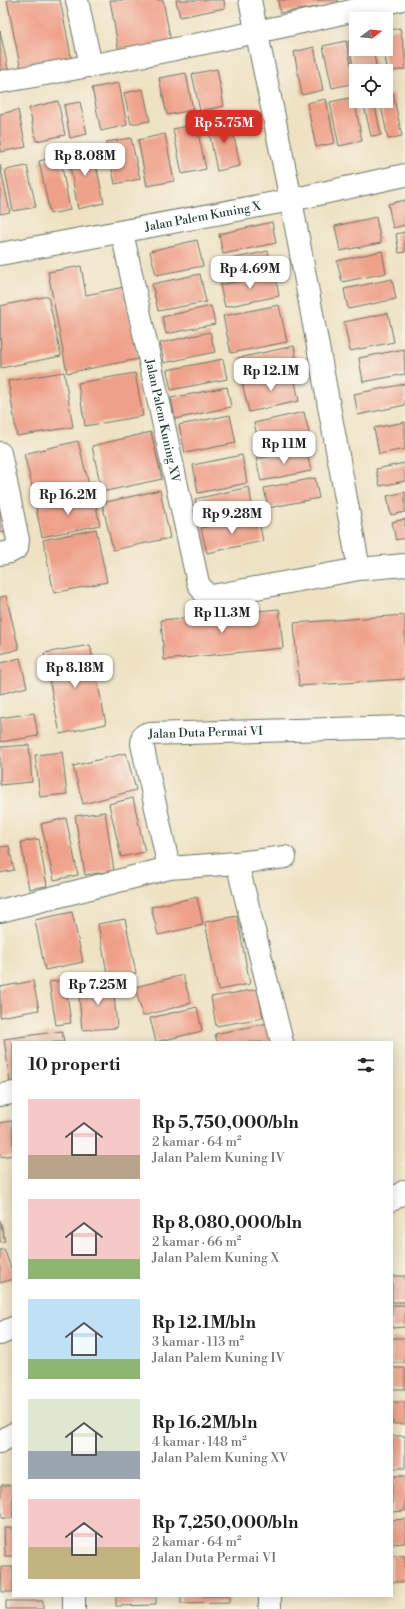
<!DOCTYPE html>
<html lang="id">
<meta charset="utf-8">
<style>
:root{--surface:#fff;--page:#f6f6f6;--text:#202124;--muted:#757577;--accent:#d93025}
body{margin:0;font-family:"Libre Bodoni",serif;background:var(--page);color:var(--text);height:100vh;display:flex;flex-direction:column;font-size:15px;white-space:nowrap}
*{box-sizing:border-box;margin:0}
p{font-size:13px;color:var(--muted)}
.icon{flex:none;width:22px;height:22px;fill:none;stroke:currentColor;stroke-width:2;stroke-linecap:round;stroke-linejoin:round}
.map{position:relative;flex:1;overflow:hidden}
.panel{position:absolute;left:12px;top:1041px;width:381px;height:556px;display:flex;flex-direction:column;background:var(--surface);border-radius:0px;box-shadow:0 2px 10px #0003}
.panel>*{flex:none}
.needle{width:26px;rotate:74deg}
.tools{position:absolute;left:349px;top:12px;display:grid;gap:8px}
.tools a{display:grid;place-items:center;width:44px;height:44px;border-radius:0px;background:var(--surface);box-shadow:0 2px 10px #0003;font-size:20px}
.price{position:absolute;translate:-50% -34px;padding:0 9px;border-radius:8px;background:#fff;color:#222;font-size:13px;line-height:26px;filter:drop-shadow(0 1px 2px #0008)}
.price::after{content:'';position:absolute;left:50%;top:24px;width:12px;height:9px;margin-left:-6px;background:inherit;clip-path:polygon(0 0,100% 0,50% 100%)}
.price.on{background:var(--accent);color:#fff}
ul{padding:0;list-style:none}
li{display:flex;align-items:center;gap:12px;height:100px;padding:0 16px}
li span{display:grid;place-items:center;flex:none;width:112px;height:80px;border-radius:0px;color:#555}
li>.icon{margin-inline-start:auto}
span .icon{width:48px;height:48px;fill:#fffc;stroke-width:1}
li b{font-size:17px}
h2{display:flex;justify-content:space-between;align-items:center;height:48px;padding:0 16px;font-size:17px}
.map>svg:first-child{display:block}
.building{fill:#efa089}
.lines{fill:none;stroke-linecap:round;stroke-linejoin:round}
.minor-casing{stroke:#677766;stroke-width:24}
.minor{stroke:#fff;stroke-width:22}
.labels{text-anchor:middle;stroke-width:4;stroke-linejoin:round;paint-order:stroke}
.street-label{font-size:12px;fill:#1f3d34;stroke:#f7f3e8}
</style>
<div class="map">
<svg width="405" height="1609" viewBox="0 0 405 1609">
<rect width="100%" height="100%" fill="#f7f3e8"/>
<filter id="ink" filterUnits="userSpaceOnUse"><feTurbulence type="fractalNoise" baseFrequency=".025" numOctaves="2"/><feDisplacementMap in="SourceGraphic" scale="8" xChannelSelector="R" yChannelSelector="G"/><feConvolveMatrix kernelMatrix="1 2 1 2 8 2 1 2 1" color-interpolation-filters="sRGB"/></filter>
<filter id="wash" filterUnits="userSpaceOnUse"><feTurbulence type="fractalNoise" baseFrequency=".012" numOctaves="4" result="noise"/><feDisplacementMap in="SourceGraphic" scale="16" xChannelSelector="R" yChannelSelector="G"/><feGaussianBlur stdDeviation="0.9" result="paint"/><feColorMatrix in="noise" values="0 0 0 0 0 0 0 0 0 0 0 0 0 0 0 0 0 1.4 0 .05"/><feComposite in="paint" operator="in"/></filter>
<g filter="url(#wash)">
<rect width="100%" height="100%" fill="#eee2c3"/>
<g id="blocks">
<!-- building -->
<path class="building" d="M7,0h53l12,61 -51,10z
M110,0h53l8,42 -52,10z
M176,0h48l1,8 -45,9z
M278,0h60l1,3 -59,10z
M400,28l5,25v16l-17,3 -5,-23h3v-18z
M0,31l9,42 -9,2z
M356,39v10h17l4,22h-21l-1,3 -7,-33z
M346,41l9,42 -23,5 -9,-42z
M314,47l9,43 -21,5 -8,-43z
M217,69l7,37 -24,5 -8,-37z
M186,73l7,37 -26,5 -8,-37z
M119,83l8,42 -26,6 -9,-43z
M143,89l7,32 -19,3 -7,-31z
M393,93l9,43 -14,3 -8,-38h6v-6z
M354,97l8,44 -23,5 -9,-44z
M326,99l9,44 -19,4 -9,-44z
M58,101l7,34 -29,6 -7,-33z
M363,101h11l7,34 -10,1z
M80,102l7,32 -17,4 -6,-33z
M18,110l8,37 -26,5v-38z
M230,116l10,50 -23,5 -10,-50z
M196,124l10,45 -24,5 -9,-45z
M165,134l9,47 -27,5 -9,-46z
M131,138l9,41 -25,5 -9,-42z
M92,145l12,58 -26,6 -11,-59z
M60,156l10,54 -20,4 -11,-53z
M0,165l10,47 -10,2z
M27,166l9,41 -23,4 -8,-41z
M405,200v25l-12,3 -5,-24z
M376,217l5,26 -41,8 -5,-25z
M272,222l4,21 -53,11 -4,-20z
M405,232v20l-6,1 -3,-19z
M197,240l6,26 -47,9 -6,-24z
M268,251l4,16 -52,11 -4,-16z
M382,251l4,22 -44,9 -5,-21z
M81,266l5,29 38,-8 14,72 -71,14 -19,-101z
M200,274l6,28 -48,9 -6,-27z
M275,274l4,22 -54,11 -5,-22z
M392,279l4,20 -48,10 -4,-20z
M48,296l13,60 -60,12 -1,-62z
M279,305l8,37 -56,11 -8,-37z
M211,306l4,18 -49,10 -4,-17z
M388,313l6,29 -44,9 -6,-29z
M210,332l5,20 -51,11 -4,-20z
M294,346l3,17 -55,12 -4,-17z
M404,349l1,25 -42,8 -4,-24z
M223,359l4,20 -56,11 -4,-20z
M64,372l9,55 -56,9 -9,-55z
M293,372l6,29 -50,11 -7,-30z
M135,373l8,43 -58,10 -7,-43z
M405,384v21l-47,10 -4,-21z
M227,387l4,20 -56,12 -4,-21z
M304,412l6,25 -50,11 -6,-25z
M230,415l6,28 -51,10 -6,-28z
M405,422v27l-26,5 -5,-26z
M151,432l11,47 -60,13 -10,-46z
M78,441l12,48 -54,13 -12,-48z
M306,449l5,22 -50,10 -5,-22z
M242,455l5,28 -49,10 -5,-28z
M405,463v18l-25,5 -4,-17z
M315,478l4,20 -51,10 -4,-20z
M0,487l9,44 -9,2z
M249,487l4,23 -54,11 -4,-22z
M160,490l10,48 -57,12 -11,-47z
M405,492v20l-14,3 -4,-19z
M94,496l6,29 -58,12 -6,-29z
M258,517l5,24 -56,12 -6,-25z
M405,519v19l-9,2 -4,-18z
M96,529l11,53 -53,11 -11,-53z
M6,596l13,53 -19,5v-57z
M279,609l4,39 -119,12 -3,-40z
M405,615v64l-106,7 -5,-63z
M90,645l16,79 -46,10 -16,-81z
M20,658l7,29 -27,7v-31z
M34,713l4,23 -38,6v-24z
M29,745l3,37 -32,3v-38z
M62,752l5,42 -27,3 -5,-42z
M126,753l10,37 -53,14 -10,-38z
M133,798l12,54 -24,5 -12,-53z
M105,812l9,59 -29,4 -10,-59z
M66,818l12,57 -24,5 -13,-56z
M39,839l8,47 -18,3 -8,-47z
M9,846l5,24 -14,3v-26z
M197,897l6,28 -45,10 -7,-28z
M72,912l11,50 -38,8 -10,-50z
M237,916l13,68 -32,6 -13,-68z
M125,919l11,54 -28,5 -10,-54z
M183,975l8,28 -48,13 -8,-29z
M65,980l6,43 -15,2 -7,-43z
M33,981l6,29 -39,7v-30z
M113,981l4,47 -35,2 -4,-46z
M258,989l5,29 -47,8 -5,-29z
M197,1007l5,24 -46,11 -6,-24z
M268,1023l4,19h-55l-2,-8z
M62,1031l2,11h-51v40l-3,1 -6,-44z
M12,1121l1,34 -13,2v-34z
M0,1220l5,21 -5,1z
M4,1249l9,24v6l-13,4v-33z
M392,1276h13v26h-13z
M392,1305h13v22l-13,1z
M392,1338h13v25h-13z
M392,1368h13v21h-13z
M392,1402h13v22h-13z
M392,1436h13v32h-13z
M392,1476h13v35l-13,1z
M1,1485h12v33h-12z
M405,1519v24l-13,1v-24z
M4,1528h9v28h-8z
M392,1556h13v26h-13z
M1,1567h12v25h-11z
M116,1596h40v9l-40,1z
M181,1596h48v7l-48,1z
M6,1601h37v8h-37z"/>
</g>
</g>
<g filter="url(#ink)">
<use href="#blocks" fill-opacity="0" stroke="#677766" stroke-width="1"/>
<g class="lines">
<!-- minor casing -->
<g class="minor-casing">
<g id="minor">
<path d="M77,0l14,66"/>
<path d="M250,0l41,200 68,369"/>
<path d="M0,82c134,-23 266,-51 399,-82"/>
<path id="s1" d="M122,232l76,351 7,11 7,2 147,-27 46,-4"/>
<path id="s2" d="M0,254l291,-54 114,-25"/>
<path d="M0,453l18,87 -1,8 -7,4 -10,2"/>
<path d="M237,863l45,179"/>
<path id="s3" d="M169,868l-27,-124 1,-8 3,-2 259,-7"/>
<path d="M0,911l169,-43 68,-5 48,-6"/>
<path d="M0,1095l13,-2"/>
<path d="M392,1200l13,-9"/>
<path d="M0,1334l13,-6"/>
<path d="M0,1442l13,-8"/>
<path d="M74,1596v13"/>
<path d="M270,1596v13"/>
</g>
</g>
<!-- minor -->
<use href="#minor" class="minor"/>
</g>
</g>
<g class="labels">
<!-- street labels -->
<g class="street-label">
<text dy="4" stroke="none"><textPath href="#s2" startOffset="206">Jalan Palem Kuning X</textPath></text>
<text dy="4" stroke="none"><textPath href="#s1" startOffset="193">Jalan Palem Kuning XV</textPath></text>
<text dy="4" stroke="none"><textPath href="#s3" startOffset="198">Jalan Duta Permai VI</textPath></text>
</g>
</g>
</svg>
<div class="tools">
<a><svg class="needle" viewBox="-14 -14 28 28"><path d="M0-13l5 13h-10z" fill="#e53935"/><path d="M0 13l5-13h-10z" fill="#757577"/></svg></a>
<a><svg class="icon" aria-label="locate" viewBox="0 0 24 24"><circle cx="12" cy="12" r="6"/><path d="M12 2v4M12 18v4M2 12h4M18 12h4"/></svg></a>
</div>
<b class="price on" style="left:224px;top:144px">Rp 5.75M</b>
<b class="price" style="left:85px;top:177px">Rp 8.08M</b>
<b class="price" style="left:250px;top:290px">Rp 4.69M</b>
<b class="price" style="left:271px;top:392px">Rp 12.1M</b>
<b class="price" style="left:284px;top:465px">Rp 11M</b>
<b class="price" style="left:68px;top:516px">Rp 16.2M</b>
<b class="price" style="left:232px;top:535px">Rp 9.28M</b>
<b class="price" style="left:222px;top:634px">Rp 11.3M</b>
<b class="price" style="left:75px;top:689px">Rp 8.18M</b>
<b class="price" style="left:98px;top:1006px">Rp 7.25M</b>
<section class="panel">
<h2>10 properti<svg class="icon" aria-label="filters" viewBox="0 0 24 24"><path d="M4 7h16M4 17h16"/><circle cx="9" cy="7" r="2"/><circle cx="15" cy="17" r="2"/></svg></h2>
<ul>
<li><span style="background:linear-gradient(#f6c9c9 70%,#b9a48a 0)"><svg class="icon" aria-label="home" viewBox="0 0 24 24"><path d="M3 11l9-7 9 7M6 9v11h12V9"/></svg></span><div><b>Rp 5,750,000/bln</b><p>2 kamar · 64 m²</p><p>Jalan Palem Kuning IV</p></div></li>
<li><span style="background:linear-gradient(#f6c9c9 75%,#8fb573 0)"><svg class="icon" aria-label="home" viewBox="0 0 24 24"><path d="M3 11l9-7 9 7M6 9v11h12V9"/></svg></span><div><b>Rp 8,080,000/bln</b><p>2 kamar · 66 m²</p><p>Jalan Palem Kuning X</p></div></li>
<li><span style="background:linear-gradient(#bfe0f5 75%,#8fb573 0)"><svg class="icon" aria-label="home" viewBox="0 0 24 24"><path d="M3 11l9-7 9 7M6 9v11h12V9"/></svg></span><div><b>Rp 12.1M/bln</b><p>3 kamar · 113 m²</p><p>Jalan Palem Kuning IV</p></div></li>
<li><span style="background:linear-gradient(#dfe7d0 65%,#9aa5b1 0)"><svg class="icon" aria-label="home" viewBox="0 0 24 24"><path d="M3 11l9-7 9 7M6 9v11h12V9"/></svg></span><div><b>Rp 16.2M/bln</b><p>4 kamar · 148 m²</p><p>Jalan Palem Kuning XV</p></div></li>
<li><span style="background:linear-gradient(#f6c9c9 60%,#c2b280 0)"><svg class="icon" aria-label="home" viewBox="0 0 24 24"><path d="M3 11l9-7 9 7M6 9v11h12V9"/></svg></span><div><b>Rp 7,250,000/bln</b><p>2 kamar · 64 m²</p><p>Jalan Duta Permai VI</p></div></li>
</ul>
</section>
</div>
